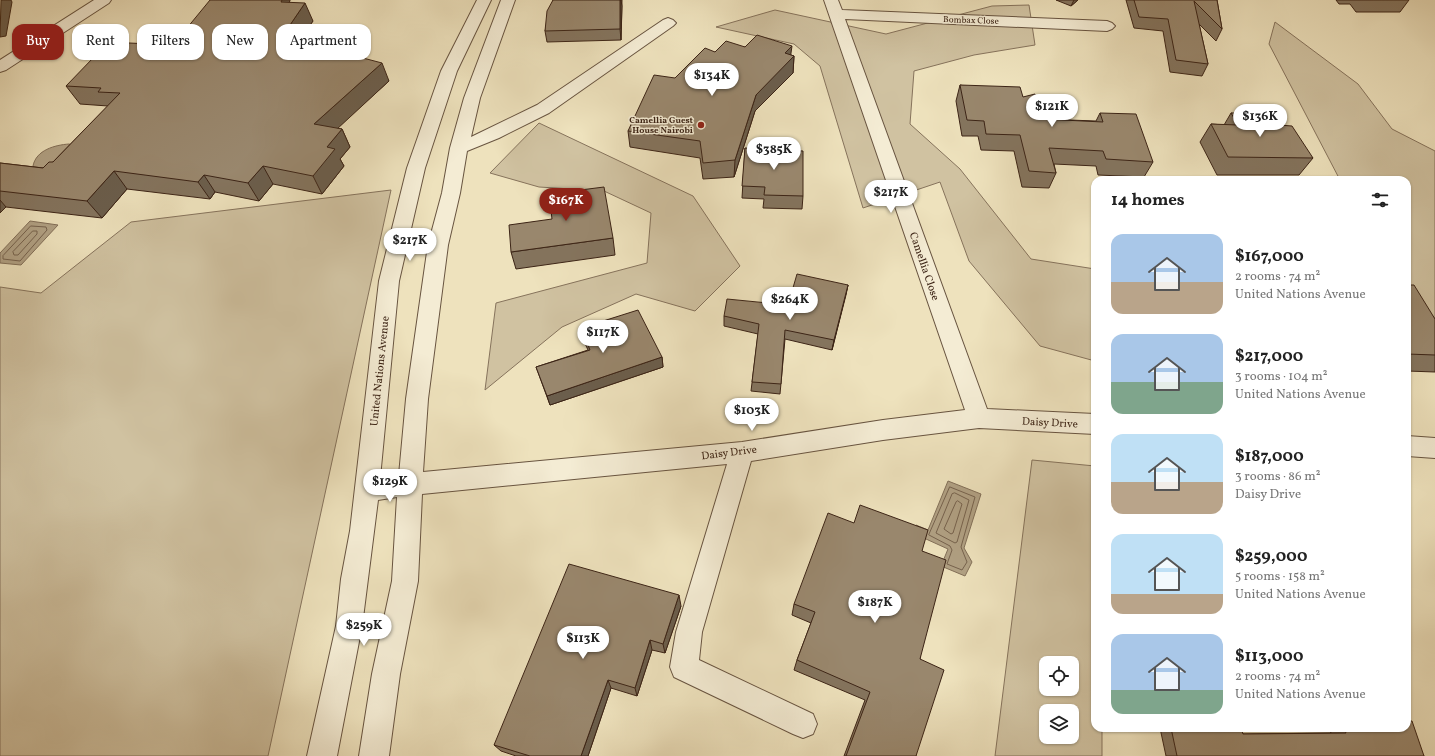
<!DOCTYPE html>
<meta charset="utf-8">
<style>
:root{--surface:#fff;--page:#f2f2f2;--text:#222;--muted:#767676;--accent:#8f2418}
body{margin:0;font-family:Vollkorn,serif;background:var(--page);color:var(--text);height:100vh;display:flex;flex-direction:column;font-size:15px;white-space:nowrap}
*{box-sizing:border-box;margin:0}
p{font-size:13px;color:var(--muted)}
.icon{flex:none;width:22px;height:22px;fill:none;stroke:currentColor;stroke-width:2;stroke-linecap:round;stroke-linejoin:round}
.map{position:relative;flex:1;overflow:hidden}
.details{position:absolute;left:1091px;top:176px;width:320px;height:556px;display:flex;flex-direction:column;background:var(--surface);border-radius:12px;box-shadow:0 1px 3px #0004}
.details>*{flex:none}
.top-card{position:absolute;left:12px;top:24px;width:380px;height:36px;display:flex;gap:8px}
.tools{position:absolute;left:1039px;top:656px;display:grid;gap:8px}
.tools a{display:grid;place-items:center;width:40px;height:40px;border-radius:8px;background:var(--surface);box-shadow:0 1px 3px #0004;font-size:20px}
.price{position:absolute;translate:-50% -34px;padding:0 9px;border-radius:14px;background:#fff;color:#222;font-size:13px;line-height:26px;filter:drop-shadow(0 1px 2px #0008)}
.price::after{content:'';position:absolute;left:50%;top:24px;width:12px;height:9px;margin-left:-6px;background:inherit;clip-path:polygon(0 0,100% 0,50% 100%)}
.price.current{background:var(--accent);color:#fff}
ul{padding:0;list-style:none}
li{display:flex;align-items:center;gap:12px;height:100px;padding:0 20px}
li span{display:grid;place-items:center;flex:none;width:112px;height:80px;border-radius:12px;color:#555}
li>.icon{margin-inline-start:auto}
span .icon{width:48px;height:48px;fill:#fffc;stroke-width:1}
li b{font-size:17px}
h2{display:flex;justify-content:space-between;align-items:center;height:48px;padding:0 20px;font-size:17px}
.chip{padding:0 14px;border-radius:12px;background:var(--surface);box-shadow:0 1px 3px #0004;font-size:14px;line-height:36px}
.chip.current{background:var(--accent);color:#fff}
.map>svg:first-child{display:block}
.green{fill:#d0c2a1;stroke:#86735c;fill-rule:evenodd}
.water{fill:#b1a184;stroke:#826f58}
.lines{fill:none;stroke-linecap:round;stroke-linejoin:round}
.shore{stroke:#76624d;stroke-width:1}
.minor-casing{stroke:#685440;stroke-width:2}
.minor{fill:#f4ecd4;fill-rule:evenodd}
.wall{fill:#84745e;stroke:#3c2416}
.shaded-wall{fill:#6b5e4c;stroke:#3c2416}
.building{fill:#99876d;stroke:#3c2416}
.poi-dot{fill:#8f2418;stroke:#f4ecd4;stroke-width:1.5}
.labels{text-anchor:middle;stroke-width:3;stroke-linejoin:round;paint-order:stroke}
.far-street-label{font-size:9px;fill:#3c2416;stroke:#f4ecd4}
.far-poi-label{font-size:9px;font-weight:bold;fill:#3c2416;stroke:#f4ecd4;text-anchor:end}
.street-label{font-size:11px;fill:#3c2416;stroke:#f4ecd4}
</style>
<div class="map">
<svg width="1435" height="756" viewBox="0 0 1435 756">
<rect width="100%" height="100%" fill="#eee2bd"/>
<filter id="stains"><feTurbulence type="fractalNoise" baseFrequency=".005" numOctaves="4"/><feColorMatrix values="0 0 0 0 .2 0 0 0 0 .09 0 0 0 0 .02 0 0 0 .5 -.17"/></filter>
<radialGradient id="worn" r=".72"><stop offset=".6" stop-color="#630" stop-opacity="0"/><stop offset="1" stop-color="#630" stop-opacity=".3"/></radialGradient>
<!-- green -->
<path class="green" d="M1029,5l6,40 -61,10 -60,16 -4,53 50,45 71,90 64,10v92l-55,-15 -71,-85 -29,-79 -77,26 -43,-142 -26,-22 -78,-17 59,-17 111,24 106,-28z
M1275,22l83,62 34,45 43,22v171l-28,-37v-105h-67l-71,-136z
M539,123l154,73 47,70 -45,45 -59,-17 -74,33 -77,63 11,-87 151,-40 4,-50 -47,-22 -65,-4 -49,-14z
M391,190l-123,566h-268v-469l41,6 90,-71z
M1032,460l63,6v262h7v28h-107zM1046,663h26v26h-26zM1046,711h26v26h-26z"/>
<!-- water -->
<path class="water" d="M69,144l8,2 3,10 -43,15 -4,-5c3,-16 22,-21 36,-22z
M30,221l28,4 -37,40 -21,-2v-10z
M948,481l33,13 -17,54 8,14 -7,14 -24,-10 7,-17 -33,-15 1,-9 12,5z"/>
<g class="lines">
<!-- shore -->
<path class="shore" d="M31,226l15,1 1,3 -27,31 -17,-2v-3z
M33,231h4v3l-19,21h-4l-1,-3z
M950,487l25,10 -14,50 6,15 -5,8 -15,-6 5,-14 -2,-4 -21,-11z
M955,493l14,7 -12,42 -2,1 -19,-10 16,-39z
M958,501l4,3 -9,29 -2,1 -7,-5 12,-27z"/>
<!-- minor casing -->
<g class="minor-casing">
<path id="minor" d="M94,0h17l-2,3 -103,67 -6,2v-12z
M477,0h14l-34,71 -32,97 -26,113 -19,197 19,-3 7,-76 22,-154 14,-52 8,-45 14,-50 37,-98h14l-35,98 -9,39 66,-32 126,-85 5,-2 5,2 3,3 -3,3 -124,87 -50,25 -32,13 -7,42 -12,52 -20,154 -5,73 319,-30 141,-22 82,-10 -141,-410h14l4,10 265,11 5,2 3,3 -3,3 -5,2 -262,-12 142,390 108,5v20l-116,-6 -96,12 -132,21 -49,171 -3,28 114,54 4,10 -4,10 -10,4 -10,-4 -119,-57 -4,-10 6,-35 51,-168 -305,30 -4,87 -18,93 -11,82h-30l13,-82 20,-93 5,-84 -19,3 -16,126 -25,130h-30l29,-130 5,-47 9,-48 29,-250 28,-113 34,-97z
M1407,436l28,2v20l-28,-2z"/>
</g>
<!-- minor -->
<use href="#minor" class="minor"/>
</g>
<!-- wall -->
<path class="wall" d="M553,0h69l-1,40 -74,2 -2,-11z
M1056,0h22l-7,6z
M1126,0h91l5,29 -6,12 -17,-17 9,40 -6,12 -32,-4 -7,-41 -29,-3z
M1336,0h73l-9,12h-44l-6,-8h-11z
M290,1l-1,1 24,19 -6,8 55,29 27,23 -52,47 5,1 8,18 -10,12 4,7 -22,28 -49,-10 -14,17 -44,-9 -5,7 -83,-10 -25,29 -96,-11 -6,6v-50l43,5 10,-6 55,-56 -28,-2 -14,-18 38,-29 19,-8 50,-4z
M745,47l46,8 3,1 -1,17 -38,38 -21,66 -31,2 -3,-21 -70,-11 -2,-16 47,-53 40,-26z
M960,85l63,12 19,22 54,2 4,-8 53,49 -9,15 -46,-2 -2,-9 -42,-2 2,9 -7,15 -27,-1 -8,-36 -33,-1 -3,-14h-16l-6,-35z
M1231,113l48,12 34,33 -14,17h-82l-17,-33 11,-18 13,1z
M745,148l58,48 -1,13 -39,-1 1,-9 -22,-1z
M613,238l2,17 -99,14 -5,-17z
M848,285l-16,65 -47,-11 -5,55 -29,-3 7,-57 -34,-8v-10l64,-11z
M1407,285l28,34v53l-28,-1z
M581,328l81,29 1,10 -113,38 -14,-38 52,-17 -5,-11z
M922,551l-2,108 -4,97h-72l21,-56 -71,-30 3,-10 14,-37 -19,-8 2,-11z
M681,606l-16,47 -13,-3 -15,46 -26,-8 -23,68h-72l-15,-5 -7,-6z
M1160,728h81l2,6 88,-1 -2,-5h78l17,28h-258z"/>
<!-- shaded-wall -->
<path class="shaded-wall" d="M1,0h10l1,2 -6,34 -6,1z
M273,0h17v1l-3,4z
M620,0h1l1,6 -1,34 -1,-11z
M1074,0h4l-7,6z
M305,3l8,18 -15,21 -8,-17z
M356,43l7,17 -19,-7z
M792,46l-2,14 4,-4 -1,17 -38,38 -21,66 1,-17 21,-65 29,-42z
M382,63l7,18 -66,61 -9,-18z
M342,129l8,18 -10,12 4,7 -22,28 -9,-18 14,-29z
M263,166l10,18 -14,17 -11,-18z
M114,171l13,18 -25,29 -15,-17z
M204,175l11,17 -5,7 -12,-17z
M0,200l6,7 -6,6z
M848,285l-2,10 -14,55 2,-10z
M662,357l1,10 -113,38 -3,-9z
M679,595l2,11 -16,47 -2,-9z
M650,640l2,10 -15,46 -2,-8z
M608,680l3,8 -23,68h-7z"/>
<!-- building -->
<path class="building" d="M210,0h72l-1,2 24,1 -15,22 66,18 -12,10 38,10 -68,61 28,5 -15,18 8,2 -22,27 -50,-10 -15,17 -44,-8 -6,7 -84,-11 -27,30 -87,-10v-28l43,5 6,-6h4l67,-69 -22,-1 3,-4 -35,-2 28,-29h10l8,-9 11,1 6,-6 44,2z
M553,0h67v29l-75,2 2,-20z
M1134,0h83l5,29 -28,-28 14,63 -32,-4 -8,-41 -29,-2z
M757,35l35,11 -7,7 9,3 -38,39 -21,65 -32,3 -3,-22 -72,-10 26,-56 21,3 30,-30 10,4 11,-11 19,6z
M960,85l60,2 3,10 12,-3 7,25 61,3 -3,-9 36,1 17,48 -47,-3 -3,-8 -54,-3 7,25 -27,-2 -9,-36 -34,-1 -2,-13 -17,-1z
M1231,113h40l8,12 13,1 21,32 -85,-1 -17,-33 27,1z
M745,148l58,3v45l-39,-1 1,-8 -23,-1z
M604,187l9,51 -102,14 -2,-27 43,-6 -3,-25z
M797,274l51,11 -14,55 -49,-10 -4,54 -29,-2 7,-58 -35,-8 3,-17 61,6z
M1407,285h7l21,34v36l-28,-1z
M638,310l24,47 -115,39 -11,-29 54,-17 -9,-22z
M860,505l68,25 -6,21 24,9 -26,99 24,11 -28,86h-70l24,-64 -73,-32 18,-48 -21,-8 34,-91 26,10z
M569,564l110,31 -16,49 -13,-4 -15,48 -27,-8 -27,76h-51l-36,-11z
M1407,721h5l12,35h-247l-6,-28h70l2,6 103,-1 -2,-5h63z"/>
<!-- markers -->
<circle class="poi-dot" cx="701" cy="125" r="4"/>
<g class="labels">
<!-- far-street labels -->
<g class="far-street-label">
<text transform="translate(971 20) rotate(2)" y="3">Bombax Close</text>
</g>
<!-- far-poi labels -->
<g class="far-poi-label">
<text x="693" y="123">Camellia Guest<tspan x="693" dy="10">House Nairobi</tspan></text>
</g>
<!-- street labels -->
<g class="street-label">
<text transform="translate(925 266) rotate(71)" y="4">Camellia Close</text>
<text transform="translate(379 371) rotate(-84)" y="4">United Nations Avenue</text>
<text transform="translate(1050 422) rotate(3)" y="4">Daisy Drive</text>
<text transform="translate(729 452) rotate(-7)" y="4">Daisy Drive</text>
</g>
</g>
<rect width="100%" height="100%" filter="url(#stains)"/>
<rect width="100%" height="100%" fill="url(#worn)"/>
</svg>
<div class="tools">
<a><svg class="icon" aria-label="locate" viewBox="0 0 24 24"><circle cx="12" cy="12" r="6"/><path d="M12 2v4M12 18v4M2 12h4M18 12h4"/></svg></a>
<a><svg class="icon" aria-label="layers" viewBox="0 0 24 24"><path d="M12 4l9 5-9 5-9-5zM3 14l9 5 9-5"/></svg></a>
</div>
<b class="price" style="left:712px;top:97px">$134K</b>
<b class="price" style="left:1052px;top:128px">$121K</b>
<b class="price" style="left:1260px;top:138px">$136K</b>
<b class="price" style="left:774px;top:171px">$385K</b>
<b class="price" style="left:891px;top:214px">$217K</b>
<b class="price current" style="left:566px;top:222px">$167K</b>
<b class="price" style="left:410px;top:262px">$217K</b>
<b class="price" style="left:790px;top:321px">$264K</b>
<b class="price" style="left:603px;top:354px">$117K</b>
<b class="price" style="left:752px;top:432px">$103K</b>
<b class="price" style="left:390px;top:503px">$129K</b>
<b class="price" style="left:875px;top:624px">$187K</b>
<b class="price" style="left:364px;top:647px">$259K</b>
<b class="price" style="left:583px;top:660px">$113K</b>
<div class="top-card">
<a class="chip current">Buy</a>
<a class="chip">Rent</a>
<a class="chip">Filters</a>
<a class="chip">New</a>
<a class="chip">Apartment</a>
</div>
<section class="details">
<h2>14 homes<svg class="icon" aria-label="filters" viewBox="0 0 24 24"><path d="M4 7h16M4 17h16"/><circle cx="9" cy="7" r="2"/><circle cx="15" cy="17" r="2"/></svg></h2>
<ul>
<li><span style="background:linear-gradient(#a9c7e8 60%,#b9a48a 0)"><svg class="icon" aria-label="home" viewBox="0 0 24 24"><path d="M3 11l9-7 9 7M6 9v11h12V9"/></svg></span><div><b>$167,000</b><p>2 rooms · 74 m²</p><p>United Nations Avenue</p></div></li>
<li><span style="background:linear-gradient(#a9c7e8 60%,#7fa58c 0)"><svg class="icon" aria-label="home" viewBox="0 0 24 24"><path d="M3 11l9-7 9 7M6 9v11h12V9"/></svg></span><div><b>$217,000</b><p>3 rooms · 104 m²</p><p>United Nations Avenue</p></div></li>
<li><span style="background:linear-gradient(#bfe0f5 60%,#b9a48a 0)"><svg class="icon" aria-label="home" viewBox="0 0 24 24"><path d="M3 11l9-7 9 7M6 9v11h12V9"/></svg></span><div><b>$187,000</b><p>3 rooms · 86 m²</p><p>Daisy Drive</p></div></li>
<li><span style="background:linear-gradient(#bfe0f5 75%,#b9a48a 0)"><svg class="icon" aria-label="home" viewBox="0 0 24 24"><path d="M3 11l9-7 9 7M6 9v11h12V9"/></svg></span><div><b>$259,000</b><p>5 rooms · 158 m²</p><p>United Nations Avenue</p></div></li>
<li><span style="background:linear-gradient(#a9c7e8 70%,#7fa58c 0)"><svg class="icon" aria-label="home" viewBox="0 0 24 24"><path d="M3 11l9-7 9 7M6 9v11h12V9"/></svg></span><div><b>$113,000</b><p>2 rooms · 74 m²</p><p>United Nations Avenue</p></div></li>
</ul>
</section>
</div>
